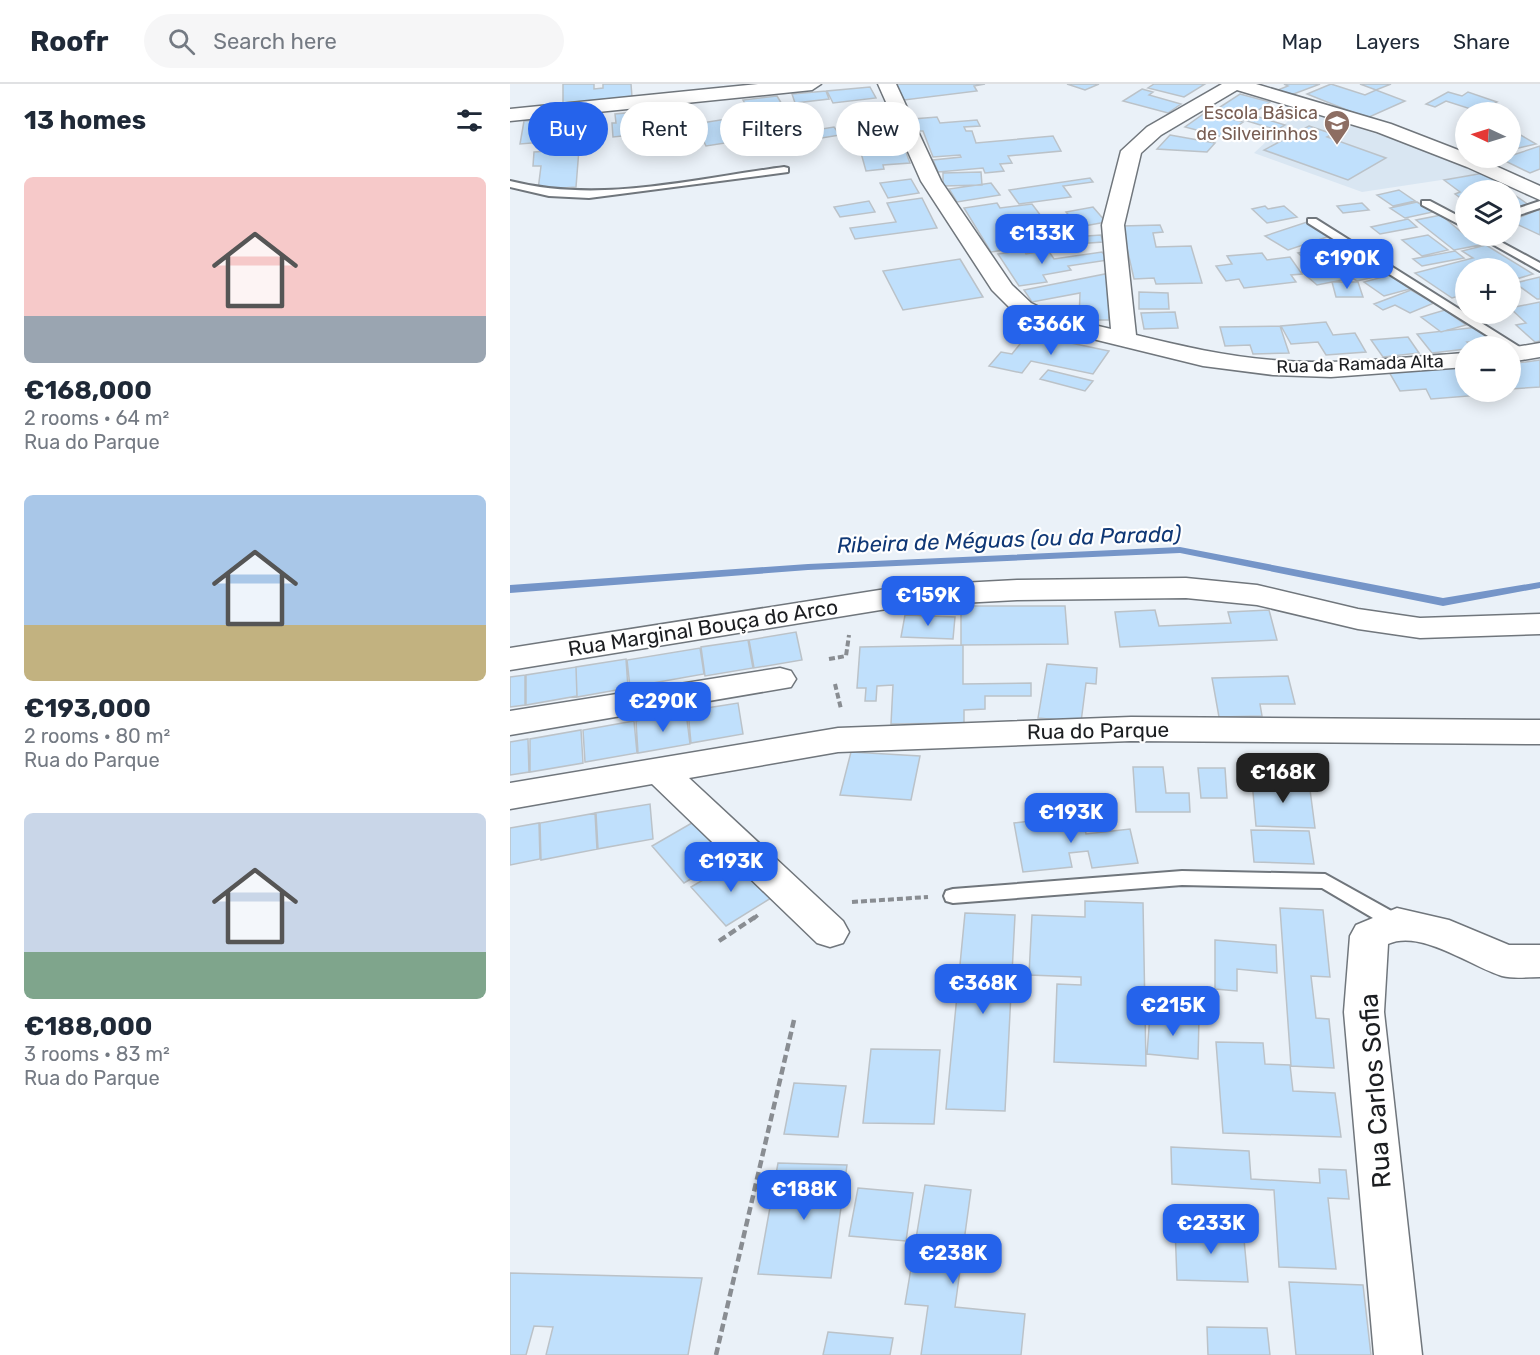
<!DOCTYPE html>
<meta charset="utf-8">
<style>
:root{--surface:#fff;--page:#f6f6f7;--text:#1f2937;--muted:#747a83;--line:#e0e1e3;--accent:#2563eb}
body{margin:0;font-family:Rubik,sans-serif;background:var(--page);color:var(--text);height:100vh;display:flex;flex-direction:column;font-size:22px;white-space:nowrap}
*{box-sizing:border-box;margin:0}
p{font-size:20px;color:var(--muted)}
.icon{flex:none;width:33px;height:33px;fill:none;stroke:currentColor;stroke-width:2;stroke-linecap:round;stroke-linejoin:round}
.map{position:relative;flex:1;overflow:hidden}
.sheet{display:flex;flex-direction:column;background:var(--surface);width:510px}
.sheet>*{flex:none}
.banner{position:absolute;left:18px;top:18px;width:570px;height:54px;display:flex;gap:12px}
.needle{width:39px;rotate:274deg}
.controls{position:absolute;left:945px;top:18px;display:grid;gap:12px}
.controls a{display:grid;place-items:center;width:66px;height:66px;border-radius:50%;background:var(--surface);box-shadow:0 3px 15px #0003;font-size:30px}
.price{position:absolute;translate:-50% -51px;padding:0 14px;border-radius:12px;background:var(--accent);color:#fff;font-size:20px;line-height:39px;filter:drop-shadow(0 2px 3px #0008)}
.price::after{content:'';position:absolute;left:50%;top:36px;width:18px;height:14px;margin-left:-9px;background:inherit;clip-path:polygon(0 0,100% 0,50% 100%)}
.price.selected{background:#222;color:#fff}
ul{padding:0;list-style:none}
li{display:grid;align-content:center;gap:12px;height:318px;padding:0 24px}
li span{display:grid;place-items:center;height:186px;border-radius:9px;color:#555}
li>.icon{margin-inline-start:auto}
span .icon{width:108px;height:108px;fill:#fffc;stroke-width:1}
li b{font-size:26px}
h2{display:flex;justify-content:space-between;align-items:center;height:72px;padding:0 24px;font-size:26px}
.tag{padding:0 21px;border-radius:27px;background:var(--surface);box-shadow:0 3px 15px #0003;font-size:21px;line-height:54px}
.tag.selected{background:var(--accent);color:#fff}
header{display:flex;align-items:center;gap:36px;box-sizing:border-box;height:84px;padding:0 30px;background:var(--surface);border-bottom:2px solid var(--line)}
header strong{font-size:28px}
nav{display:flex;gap:33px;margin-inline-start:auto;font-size:21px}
.search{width:420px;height:54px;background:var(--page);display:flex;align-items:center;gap:15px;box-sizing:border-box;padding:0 21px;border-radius:33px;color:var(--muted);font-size:22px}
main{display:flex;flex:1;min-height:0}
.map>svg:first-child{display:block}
.built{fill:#d9e6f2}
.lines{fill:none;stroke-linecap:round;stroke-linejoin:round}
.stream{fill:#7595c8;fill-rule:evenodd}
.building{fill:#c0e0fc;stroke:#bbc2c8;stroke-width:1.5}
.lane-casing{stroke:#70767c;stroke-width:4}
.street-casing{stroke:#70767c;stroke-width:3}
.path-far1{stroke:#898d92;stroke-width:4;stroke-dasharray:6 3;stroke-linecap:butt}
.path{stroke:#898d92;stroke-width:4.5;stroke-dasharray:8 4;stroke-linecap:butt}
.lane{fill:#fff;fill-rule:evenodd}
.street{fill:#fff;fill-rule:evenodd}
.labels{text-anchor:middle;stroke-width:4.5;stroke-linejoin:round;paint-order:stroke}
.far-education-label{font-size:18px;fill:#785e54;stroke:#fff;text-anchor:end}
.far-street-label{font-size:18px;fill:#1c1e21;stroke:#fff}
.street-label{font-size:21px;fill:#1c1e21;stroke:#fff}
.water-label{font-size:22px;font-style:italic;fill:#103876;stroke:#fff}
.near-street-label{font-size:26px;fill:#1c1e21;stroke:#fff}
</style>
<header>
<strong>Roofr</strong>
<div class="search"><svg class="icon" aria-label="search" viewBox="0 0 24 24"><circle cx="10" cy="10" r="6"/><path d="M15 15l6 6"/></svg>Search here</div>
<nav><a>Map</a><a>Layers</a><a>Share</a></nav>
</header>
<main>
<section class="sheet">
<h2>13 homes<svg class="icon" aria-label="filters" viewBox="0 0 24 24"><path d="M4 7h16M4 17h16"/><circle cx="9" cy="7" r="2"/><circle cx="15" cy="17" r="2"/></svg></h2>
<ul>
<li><span style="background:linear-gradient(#f6c9c9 75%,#9aa5b1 0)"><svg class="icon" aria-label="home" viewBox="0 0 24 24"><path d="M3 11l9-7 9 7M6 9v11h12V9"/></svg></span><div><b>€168,000</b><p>2 rooms · 64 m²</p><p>Rua do Parque</p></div></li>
<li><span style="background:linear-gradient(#a9c7e8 70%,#c2b280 0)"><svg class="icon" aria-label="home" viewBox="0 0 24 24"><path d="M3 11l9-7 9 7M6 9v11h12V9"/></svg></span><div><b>€193,000</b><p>2 rooms · 80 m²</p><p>Rua do Parque</p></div></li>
<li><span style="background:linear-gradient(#c9d6e8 75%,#7fa58c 0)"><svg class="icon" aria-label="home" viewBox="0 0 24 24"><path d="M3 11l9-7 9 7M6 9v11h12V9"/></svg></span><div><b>€188,000</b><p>3 rooms · 83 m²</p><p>Rua do Parque</p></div></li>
</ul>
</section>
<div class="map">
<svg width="1030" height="1271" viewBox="0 0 1030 1271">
<rect width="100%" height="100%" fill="#eaf1f8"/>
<!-- built -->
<path class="built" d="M790,26l93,29 88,35 -119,18 -108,-39z"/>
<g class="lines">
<!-- stream -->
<path class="stream" d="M670,463l263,51 97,-16v6l-97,18 -263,-53 -372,17 -298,23v-8l298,-21z"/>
</g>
<!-- building -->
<path class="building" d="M53,0h31v5l9,-1v-4h28l1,13 -69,6z
M384,0h91l-11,2 3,5 -73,9z
M557,0h32l-14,6z
M644,0h51l-21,13 -36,-9z
M774,0h36l-29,11 -13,-5 10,-4z
M821,0l34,11 11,-5 29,11 -38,17 -60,-24z
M850,0h31l-15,6z
M360,3l6,11 -43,5 -6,-12z
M632,5l11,3 -4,3 32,9 -13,9 -45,-12z
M316,7l3,8 -34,4 -3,-9z
M938,8l14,4 6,-4 29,10 -17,10 -34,-11 -11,6 -9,-3z
M730,10l30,8 -22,15 -31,-8z
M267,12l9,15 -34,5 -9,-16z
M159,25l2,22 -58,6 -1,-14h4l-1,-9z
M696,28l37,10 -20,15 -38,-10z
M742,31l33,10 -8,5 -33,-10z
M84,32l-2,22 -72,6 4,-23z
M229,33l12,22 -45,7 -11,-22z
M427,33l3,6 37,-3 3,6 -16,1 2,4h6l4,12 77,-7 8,15 -53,5 4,7 -12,1 4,7 -19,2 -2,-5 -45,4 -5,-12 28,-3 -1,-2 -27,2 -10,-26h-5l-5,-12z
M384,37l5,11 -27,3 -4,-11z
M799,42l24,8 -6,3 59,21 -38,22 -84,-30z
M324,43l6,8 -43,7 -6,-8z
M1000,46h2l24,14 -26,6z
M660,51l45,8 -8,9 -50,-3z
M390,52l10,27 -27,2 1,4 -18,2 -5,-18 17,-1 -4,-14z
M1030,62v23l-10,4 -29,-14z
M69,65l-3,38 -38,3 3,-24h-8l1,-14z
M471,88l1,13 -39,1v-13z
M974,89l25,17h-43v12l-11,-8 5,-2 -16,-12z
M580,94l3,4 -30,4 8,11 -52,7 -10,-14z
M401,95l8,14 -31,5 -8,-15z
M481,99l9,12 -43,7 -8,-13z
M889,106l16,11 -22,5 -16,-11z
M1000,108l19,13 -19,3z
M412,114l15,30 -82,11 -5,-11 46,-6 -9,-19z
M359,117l6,11 -35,5 -6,-10z
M907,118l16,10 -28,6 -15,-10z
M487,119l3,5 32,-4 9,12 -34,5 17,26 -33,5 -27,-44z
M852,119l7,7 -26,3 -6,-7z
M755,122l3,3 16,-3 13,11 -30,6 -15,-14z
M583,123l13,15 -27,5 -13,-15z
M1030,125v26l-30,-14z
M931,131l25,21 14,9 -26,5 -38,-30z
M898,135l9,8 -37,7 -9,-7z
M797,138l23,14 -42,14 -23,-14z
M650,141l3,7 -10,1 3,14 35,-1 11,37 -46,1 -2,-6 -20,1 -12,-53z
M591,151l2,7 -28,2 -3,-7z
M918,151l20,15 -26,6 -20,-16z
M835,159l38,32 -26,6 -5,-3 -35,7 -15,-13 14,-3 -18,-16z
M976,161l47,29 -23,7v-13h-44v26l-14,4 -37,-25 58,-15 -11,-7z
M514,166l2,4 22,-4 6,9 48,-7 6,8 -40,6 3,4 -28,5 4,7 -28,4 -21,-32z
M945,167l9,7 -42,8 -9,-7z
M752,169l5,7 23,-3 12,17 -11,1 5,7 -52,6 -5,-9 -13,2 -10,-15 16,-2 -5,-8z
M450,175l23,38 -80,13 -20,-39z
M600,189l-1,47h-30l1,-27 -48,9 -8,-12z
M880,191l20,14 -26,7 -20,-14z
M1030,193v22h-3l-22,-16z
M822,198h26l5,15h-27z
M901,206l23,13 -24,10 -15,-8 -12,5 -9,-6z
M629,208l29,1 1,16h-30z
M1030,218v39l-5,1 -19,-17 10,-2 -16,-15z
M935,226l21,15 -25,7 -20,-15z
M665,228l3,16 -34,1 -3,-16z
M816,238l7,13 22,-2 11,19 -40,3 -8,-13 -27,2 -10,-18z
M770,242l9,27 -36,1 -3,-9 -25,1 -5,-19z
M968,243l11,13 -22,2 4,4h-5v3l-34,4 -15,-19z
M518,250l81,17 -16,23 -62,-13 -9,12 -33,-7 12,-14 11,2z
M898,253l11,16 -36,4 -12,-17z
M1030,276v27l-30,2v-25z
M956,283v25h26l2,2 -63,5 -5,-10 -26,2 -11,-19z
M538,286l45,11 -8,10 -45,-12z
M451,522h104l3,38 -107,1z
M645,526l4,16 72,-3 -3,-11 41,-2 8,30 -157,7 -5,-35z
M395,531l50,2 -2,22 -52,-2z
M286,548l6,28 -48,8 -5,-28z
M238,556l5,28 -48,8 -4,-29z
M453,561v39l68,-1v13h-46v13l-21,1v13l-73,1 2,-39 -16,1 -1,15h-11l1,-13h-9l3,-41z
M190,564l4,26 -74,13 -3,-27z
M116,575l2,29 -51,9 -1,-30z
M537,580l50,4 -1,16 -10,-1 -5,39 -43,-4z
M66,583l1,29 -51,9v-30z
M15,591v30l-15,2v-30z
M778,592l7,28h-35l2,12 -43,1 -7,-39z
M228,619l5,31 -52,9 -3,-32z
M176,628l4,32 -52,9 -2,-32z
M124,637l3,32 -52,9 -2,-32z
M71,646l2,33 -53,9v-33z
M18,655l1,33 -19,3v-33z
M341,668l69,4 -9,44 -71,-5z
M623,683h30l3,26h23l1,19h-54z
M688,684h27l2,30h-26z
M742,697l57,1 6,46 -59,-2z
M140,720l3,35 -56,10 -2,-36z
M86,729l2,36 -57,11 -1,-37z
M572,731l4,19 44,-5 8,34 -46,5 -4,-17 -19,2 3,14 -49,5 -9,-49z
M187,736l33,36 -46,27 -32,-37z
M29,739l1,36 -30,6v-37z
M741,746l58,1 5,33 -60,-2z
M227,776l34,38 -45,28 -35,-39z
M575,817l58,2 3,163 -92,-4 3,-78 24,1v-8l-52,-2 3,-60 53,2z
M770,824l43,2 7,67 -19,-1 5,42 13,1 5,49 -43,-2z
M455,829l50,2 -10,196 -59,-2z
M705,856l61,5 1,28 -40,-4v22l-22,-2z
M640,930l49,5 -1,40 -51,-5z
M706,958l47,1 2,21 25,1 3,26 42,2 6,44 -118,-4z
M361,965l69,1 -6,74 -71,-1z
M284,999l52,3 -8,51 -54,-3z
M661,1063l78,4 2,28 69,4 -1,-14 27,1 3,29 -21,-1 8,71 -57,-2 -5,-77 -102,-6z
M268,1079l69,2 -16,113 -73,-4z
M415,1101l46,5 -16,117 70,7 -4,41h-100l7,-49 -23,-2z
M348,1104l55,5 -7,48 -57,-5z
M665,1143l68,2 5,53 -71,-2z
M0,1189l192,5 -14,77h-142l7,-28 -19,-1 -8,29h-16z
M779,1198l74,3 8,70h-75z
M697,1243l60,1 3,27h-62z
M318,1248l65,6 -3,17h-67z"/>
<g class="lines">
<!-- lane casing -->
<g class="lane-casing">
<path id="lane" d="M274,83l4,1v4l-199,26 -40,-2 -39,-9v-6c90,23 184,-2 274,-14z
M912,117h8l36,19v8l-44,-23z
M1030,117v7l-30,10v-7z
M798,135h8l213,134 -6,4 -13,-7v-4h-6l-196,-123z
M968,152h12l50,27v8z
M672,787l143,3 79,44 2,5 -2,5 -7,3 -7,-3 -68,-40 -140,-3 -229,18 -7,-2 -2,-5 2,-5 7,-2z"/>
</g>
<!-- street casing -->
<g class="street-casing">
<path id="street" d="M248,0h63l-9,6 -302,31v-12z
M368,0h18l45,97 71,104 19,18 29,14 51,12 -9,-104 19,-74 26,-24 75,-43h34l135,40 75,29v5h12l62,28v14l-73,-33 -90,-35 -140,-42 -76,45 -20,18 -17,72 12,110c45,11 89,21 136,25 64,6 130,-3 194,-7v14l-135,10 -58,-2 -70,-9 -159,-39 -29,-14 -23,-23 -71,-109z
M1030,259v14l-30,5v-14z
M676,494l71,7 101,24 62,9 120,-4v20l-120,4 -62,-9 -101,-24 -71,-7 -169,2 -112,6 -395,64v-22l395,-62 112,-6z
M270,584l11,3 5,8 -5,8 -281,48v-24z
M621,633l409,3v24l-409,-3 -293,11 -149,26 154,143 6,11 -6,11 -13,4 -13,-4 -165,-159 -142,25v-26l328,-55z
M887,824l52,12 60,25h31v32c-12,0 -26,2 -38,-1 -32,-10 -81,-47 -114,-32l-4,68 38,343h-48l-30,-343 6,-76 6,-11z"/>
</g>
<!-- path-far1 -->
<path class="path-far1" d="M319,575l17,-3 3,-21
M325,600l6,25
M342,818l76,-5
M243,835l5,-4"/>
<!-- path -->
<path class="path" d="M209,857l36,-24
M206,1271l78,-335"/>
<!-- lane -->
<use href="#lane" class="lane"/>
<!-- street -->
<use href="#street" class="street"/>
</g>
<!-- icons -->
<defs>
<g id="school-pin" transform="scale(1.35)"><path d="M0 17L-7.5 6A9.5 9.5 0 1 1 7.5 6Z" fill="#8d6e63" stroke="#fff"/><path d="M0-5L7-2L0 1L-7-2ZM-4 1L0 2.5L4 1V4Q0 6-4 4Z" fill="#fff"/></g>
</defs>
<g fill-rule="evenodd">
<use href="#school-pin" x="827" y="39"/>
</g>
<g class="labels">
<!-- far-education labels -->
<g class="far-education-label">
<text x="808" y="35">Escola Básica<tspan x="808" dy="21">de Silveirinhos</tspan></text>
</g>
<!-- far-street labels -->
<g class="far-street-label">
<text transform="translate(850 280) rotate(-2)" y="6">Rua da Ramada Alta</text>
</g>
<!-- street labels -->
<g class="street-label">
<text transform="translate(193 544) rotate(-9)" y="7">Rua Marginal Bouça do Arco</text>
<text transform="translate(588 647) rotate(-1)" y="7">Rua do Parque</text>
</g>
<!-- water labels -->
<g class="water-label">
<text transform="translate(499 455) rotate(-2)" y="8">Ribeira de Méguas (ou da Parada)</text>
</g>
<!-- near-street labels -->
<g class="near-street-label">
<text transform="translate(865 1007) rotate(-94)" y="9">Rua Carlos Sofia</text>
</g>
</g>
</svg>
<div class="controls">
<a><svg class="needle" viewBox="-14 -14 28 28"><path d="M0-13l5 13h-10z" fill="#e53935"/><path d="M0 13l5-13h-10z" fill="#747a83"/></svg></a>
<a><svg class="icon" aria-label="layers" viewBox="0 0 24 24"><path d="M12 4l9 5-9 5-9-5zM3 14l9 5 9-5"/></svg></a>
<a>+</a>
<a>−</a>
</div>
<b class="price" style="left:532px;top:181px">€133K</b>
<b class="price" style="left:837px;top:206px">€190K</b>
<b class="price" style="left:541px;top:272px">€366K</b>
<b class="price" style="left:418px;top:543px">€159K</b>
<b class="price" style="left:153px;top:649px">€290K</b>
<b class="price selected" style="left:773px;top:720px">€168K</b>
<b class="price" style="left:561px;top:760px">€193K</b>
<b class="price" style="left:221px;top:809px">€193K</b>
<b class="price" style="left:473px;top:931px">€368K</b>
<b class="price" style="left:663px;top:953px">€215K</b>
<b class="price" style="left:294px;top:1137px">€188K</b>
<b class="price" style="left:701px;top:1171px">€233K</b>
<b class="price" style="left:443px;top:1201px">€238K</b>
<div class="banner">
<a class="tag selected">Buy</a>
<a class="tag">Rent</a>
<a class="tag">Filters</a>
<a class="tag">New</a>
</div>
</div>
</main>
